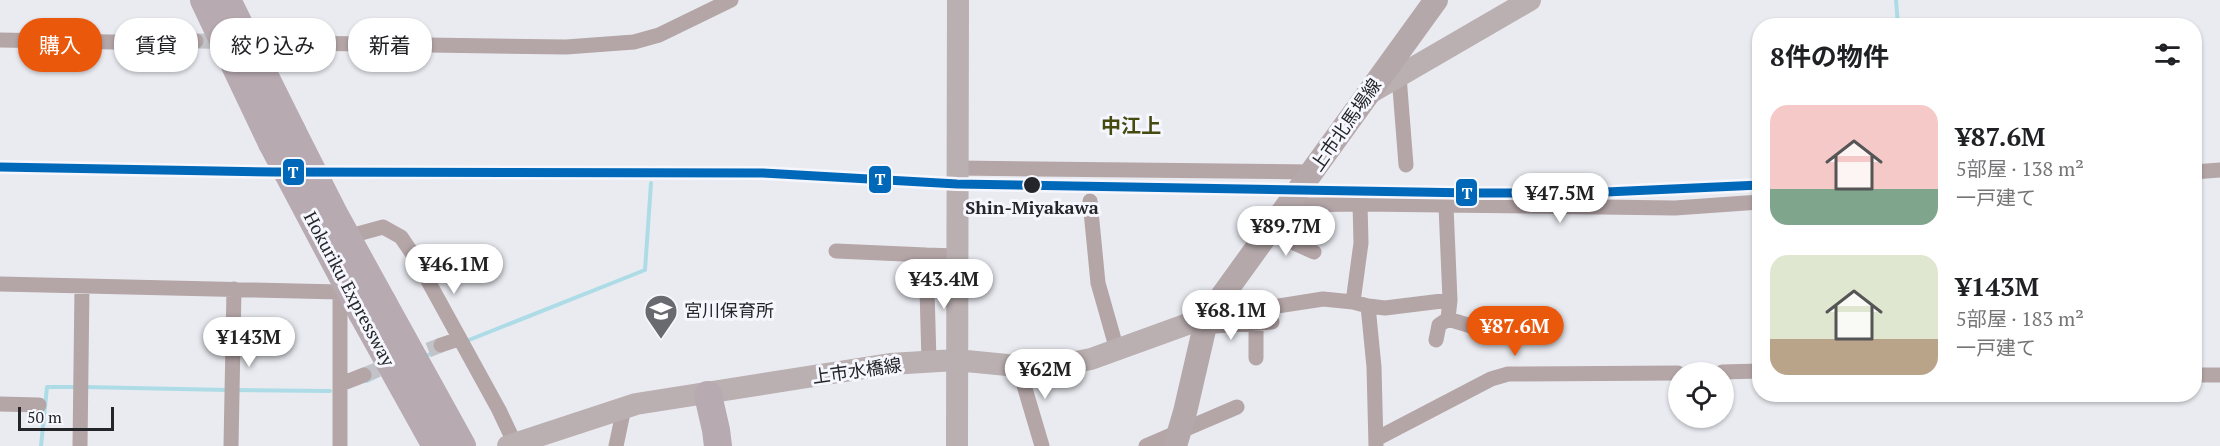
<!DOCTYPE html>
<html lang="ja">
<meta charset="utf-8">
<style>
:root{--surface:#fff;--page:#f6f6f6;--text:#202124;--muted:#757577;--accent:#ea580c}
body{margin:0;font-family:"PT Serif","Noto Sans JP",serif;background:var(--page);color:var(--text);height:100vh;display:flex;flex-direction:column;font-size:22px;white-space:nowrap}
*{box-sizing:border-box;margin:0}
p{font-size:20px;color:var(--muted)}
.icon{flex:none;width:33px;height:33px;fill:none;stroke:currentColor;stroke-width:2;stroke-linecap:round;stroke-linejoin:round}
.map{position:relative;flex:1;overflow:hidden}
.details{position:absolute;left:1752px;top:18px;width:450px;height:384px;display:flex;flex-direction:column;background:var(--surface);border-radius:24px;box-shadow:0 2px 4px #0004}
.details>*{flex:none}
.hud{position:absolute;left:18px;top:18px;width:570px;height:54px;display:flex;gap:12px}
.controls{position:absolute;left:1668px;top:362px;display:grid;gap:12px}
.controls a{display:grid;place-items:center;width:66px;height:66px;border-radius:50%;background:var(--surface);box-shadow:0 2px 4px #0004;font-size:30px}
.scale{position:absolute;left:18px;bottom:15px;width:96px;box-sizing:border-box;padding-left:6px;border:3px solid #242529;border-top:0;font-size:16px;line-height:21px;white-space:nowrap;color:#242529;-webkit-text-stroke:4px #f6f7fe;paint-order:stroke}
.price{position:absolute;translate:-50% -51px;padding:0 14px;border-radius:21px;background:#fff;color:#222;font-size:20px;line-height:39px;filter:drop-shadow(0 2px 3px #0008)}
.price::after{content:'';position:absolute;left:50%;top:36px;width:18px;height:14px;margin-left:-9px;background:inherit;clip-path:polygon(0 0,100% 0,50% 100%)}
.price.current{background:var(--accent);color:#fff}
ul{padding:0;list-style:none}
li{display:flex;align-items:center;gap:18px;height:150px;padding:0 18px}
li span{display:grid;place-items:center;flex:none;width:168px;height:120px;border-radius:18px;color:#555}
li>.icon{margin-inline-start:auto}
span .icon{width:72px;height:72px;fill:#fffc;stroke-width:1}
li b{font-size:26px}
h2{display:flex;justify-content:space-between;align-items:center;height:72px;padding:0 18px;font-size:26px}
.tag{padding:0 21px;border-radius:24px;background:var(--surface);box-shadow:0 2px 4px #0004;font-size:21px;line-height:54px}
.tag.current{background:var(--accent);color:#fff}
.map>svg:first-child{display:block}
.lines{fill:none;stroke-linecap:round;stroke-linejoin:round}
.stream{stroke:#addce6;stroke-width:4}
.street-tunnel{stroke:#c2c3c9;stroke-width:15;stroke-dasharray:15 8;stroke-linecap:butt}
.street{stroke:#b4a5a7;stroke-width:15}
.secondary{stroke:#baafb1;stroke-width:22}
.primary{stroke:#b4a8aa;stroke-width:24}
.highway{stroke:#b7aab0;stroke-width:28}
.highway-bridge{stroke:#b7aab0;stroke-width:28}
.rail-1-casing{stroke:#f6f7fe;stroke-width:14}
.rail-1{stroke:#0068b9;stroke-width:9}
.stop-dot{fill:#242529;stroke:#f6f7fe;stroke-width:2}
.labels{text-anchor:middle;stroke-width:6;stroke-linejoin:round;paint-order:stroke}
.street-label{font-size:18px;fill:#242529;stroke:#f6f7fe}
.stop-label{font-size:18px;font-weight:bold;fill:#242529;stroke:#f6f7fe}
.poi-label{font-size:18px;fill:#242529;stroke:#f6f7fe;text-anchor:start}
.neighbourhood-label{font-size:20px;font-weight:bold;fill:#454a0e;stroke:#f6f7fe}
.line-badge{stroke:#f6f7fe;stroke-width:2}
.badge-label{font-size:16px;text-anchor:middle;font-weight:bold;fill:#fff}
</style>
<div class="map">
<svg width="2220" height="446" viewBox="0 0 2220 446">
<rect width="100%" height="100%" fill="#eaebf1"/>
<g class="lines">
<!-- stream -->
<path class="stream" d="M1896,0l2,26
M469,340l176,-70 6,-87
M425,356l17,-6
M367,381l10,-5
M85,387l142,3
M235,390l95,1
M41,446l6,-59h30"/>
<!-- street-tunnel -->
<path class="street-tunnel" d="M196,41l102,2
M364,375l77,-30"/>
<!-- street -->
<path class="street" d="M0,40l169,3 27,-2
M298,43l268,4 68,-5 25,-7 72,-35
M1399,76l7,89
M957,168l356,4
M2194,172l26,-2
M1090,201l8,82 19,67
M1291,202l8,3 61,-1 1,39 -8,59
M1360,204l315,4 85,-6
M1446,206l4,94
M1270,232l44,20
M343,238l40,-11 18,10 15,22 83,151 17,36
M836,251l90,4
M340,283v163
M0,284l340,8
M1368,306l17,2 65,-8 -2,19 23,7
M1207,317l116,-18 30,3 15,4 6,61 2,79
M1207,317l8,9 57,-4
M1256,323v35
M1436,340l3,-15 9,-6
M441,345l18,-6
M929,361l-3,-106 31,1
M1018,365l24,81
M1722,372l38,-1
M2194,375h26
M341,384l23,-9
M0,404l39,1
M1376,439l115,-60 17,-5 170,-1
M80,446l2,-160
M231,446l3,-157
M616,446l8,-38
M1146,446l91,-39"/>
<!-- secondary -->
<path class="secondary" d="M1368,94l162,-94
M508,446l128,-42 254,-40 66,-4 51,5 48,1 36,-7 116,-42
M957,446l1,-446"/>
<!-- primary -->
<path class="primary" d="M1175,446l10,-34 22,-95 229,-317"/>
<!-- highway -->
<path class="highway" d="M204,0l68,143
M227,0l65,131
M383,303l79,143
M362,313l74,133
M708,395l8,35 2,16"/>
<!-- highway-bridge -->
<path class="highway-bridge" d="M292,131l42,83 49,89
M272,143l90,170"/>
<!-- rail-1 casing -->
<g class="rail-1-casing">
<path id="rail-1" d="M0,167l274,5 489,1 194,11 516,9h111l176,-8"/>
</g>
<!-- rail-1 -->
<use href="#rail-1" class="rail-1"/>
</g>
<!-- icons -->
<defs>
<g id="school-pin" transform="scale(1.725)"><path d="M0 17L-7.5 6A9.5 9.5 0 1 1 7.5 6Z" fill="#696a6f" stroke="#f6f7fe"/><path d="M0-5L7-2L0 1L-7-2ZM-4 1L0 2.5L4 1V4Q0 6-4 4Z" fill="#fff"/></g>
</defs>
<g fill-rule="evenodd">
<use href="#school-pin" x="661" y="311"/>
</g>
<!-- markers -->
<circle class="stop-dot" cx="1032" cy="185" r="9"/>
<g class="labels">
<!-- street labels -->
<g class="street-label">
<text transform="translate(1346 125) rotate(-55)" y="6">上市北馬場線</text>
<text transform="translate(349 289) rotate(62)" y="6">Hokuriku Expressway</text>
<text transform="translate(857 371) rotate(-8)" y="6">上市水橋線</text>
</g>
<!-- stop labels -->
<g class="stop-label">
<text x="1032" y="214">Shin-Miyakawa</text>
</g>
<!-- poi labels -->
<g class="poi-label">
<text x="684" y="317">宮川保育所</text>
</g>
<!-- neighbourhood labels -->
<g class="neighbourhood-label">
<text x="1131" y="133">中江上</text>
</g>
</g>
<g class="line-badge">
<rect x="282" y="158" width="23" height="28" rx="6" fill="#0068b9"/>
<rect x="868" y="165" width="24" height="29" rx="6" fill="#0068b9"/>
<rect x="1455" y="178" width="23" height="29" rx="6" fill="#0068b9"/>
</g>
<g class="badge-label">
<text x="293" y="178">T</text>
<text x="880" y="185">T</text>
<text x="1467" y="199">T</text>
</g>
</svg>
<div class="controls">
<a><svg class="icon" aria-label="locate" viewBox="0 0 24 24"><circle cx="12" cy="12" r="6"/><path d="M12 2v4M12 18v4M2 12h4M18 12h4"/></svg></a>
</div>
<div class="scale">50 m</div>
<b class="price" style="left:1560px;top:224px">¥47.5M</b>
<b class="price" style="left:1286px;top:257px">¥89.7M</b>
<b class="price" style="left:454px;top:295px">¥46.1M</b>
<b class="price" style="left:944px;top:310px">¥43.4M</b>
<b class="price" style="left:1231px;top:341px">¥68.1M</b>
<b class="price current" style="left:1515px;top:357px">¥87.6M</b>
<b class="price" style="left:249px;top:368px">¥143M</b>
<b class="price" style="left:1045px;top:400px">¥62M</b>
<div class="hud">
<a class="tag current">購入</a>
<a class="tag">賃貸</a>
<a class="tag">絞り込み</a>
<a class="tag">新着</a>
</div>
<section class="details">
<h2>8件の物件<svg class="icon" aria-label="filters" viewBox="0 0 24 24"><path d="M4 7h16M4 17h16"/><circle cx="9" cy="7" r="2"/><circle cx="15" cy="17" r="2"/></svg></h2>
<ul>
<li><span style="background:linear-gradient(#f6c9c9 70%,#7fa58c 0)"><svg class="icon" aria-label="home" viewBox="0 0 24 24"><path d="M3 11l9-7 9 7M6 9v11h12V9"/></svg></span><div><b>¥87.6M</b><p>5部屋 · 138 m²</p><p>一戸建て</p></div></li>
<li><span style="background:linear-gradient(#dfe7d0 70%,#b9a48a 0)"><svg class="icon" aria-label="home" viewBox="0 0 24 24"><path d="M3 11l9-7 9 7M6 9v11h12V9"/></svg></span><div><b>¥143M</b><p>5部屋 · 183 m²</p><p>一戸建て</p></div></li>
</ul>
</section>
</div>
